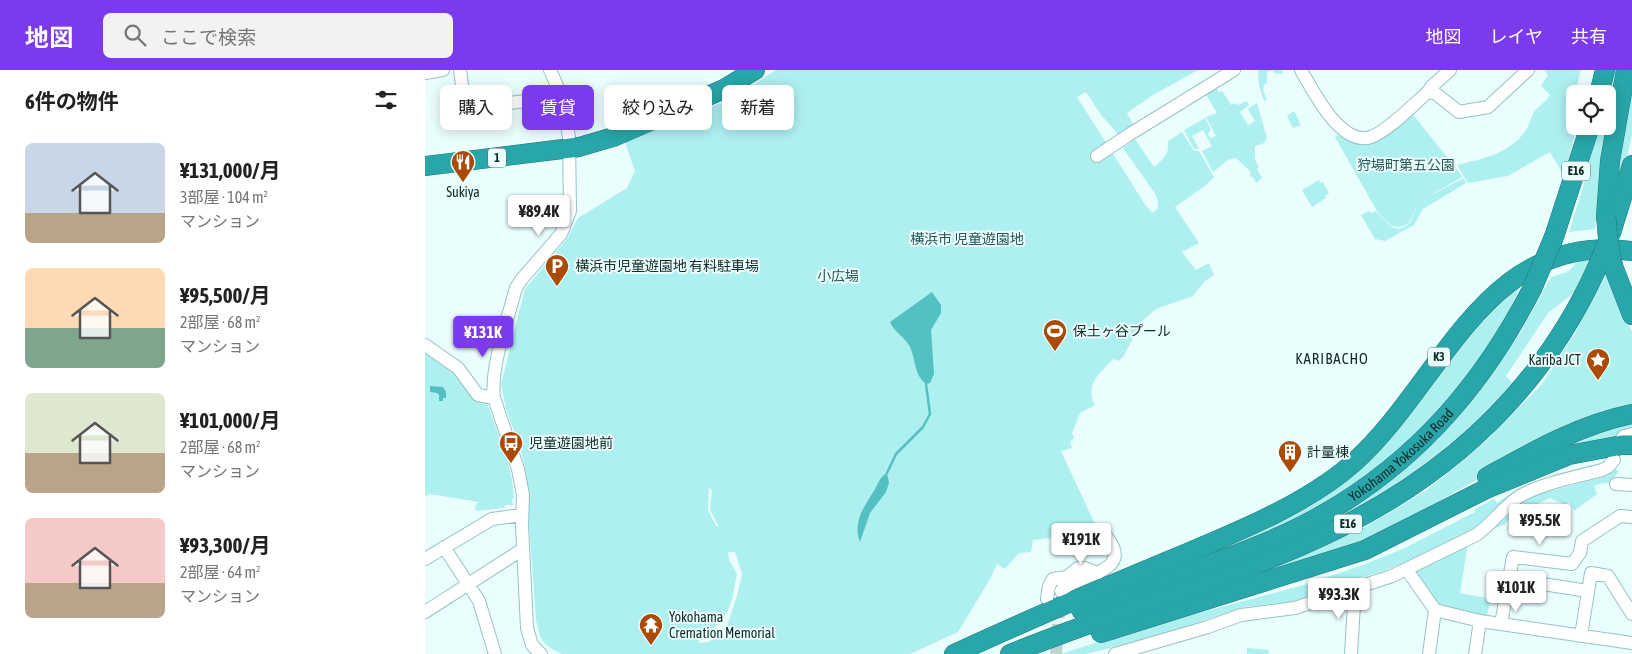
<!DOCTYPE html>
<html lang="ja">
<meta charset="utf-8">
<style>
:root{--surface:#fff;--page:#f2f2f2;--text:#222;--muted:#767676;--accent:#7c3aed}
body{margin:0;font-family:"Asap Condensed","Noto Sans JP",sans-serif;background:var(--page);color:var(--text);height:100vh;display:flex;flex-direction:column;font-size:19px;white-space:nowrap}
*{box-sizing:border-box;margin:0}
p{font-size:16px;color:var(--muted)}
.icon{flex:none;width:28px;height:28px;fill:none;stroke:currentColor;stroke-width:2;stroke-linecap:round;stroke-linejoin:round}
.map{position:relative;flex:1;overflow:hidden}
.side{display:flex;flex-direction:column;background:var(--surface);width:425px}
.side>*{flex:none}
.banner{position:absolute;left:15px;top:15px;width:475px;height:45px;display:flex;gap:10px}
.controls{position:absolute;left:1141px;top:15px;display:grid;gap:10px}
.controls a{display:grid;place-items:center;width:50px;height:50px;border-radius:8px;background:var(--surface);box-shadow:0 2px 12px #0003;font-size:25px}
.price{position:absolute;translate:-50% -42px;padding:0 11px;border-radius:5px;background:#fff;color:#222;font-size:16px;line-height:32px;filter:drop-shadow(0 1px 2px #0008)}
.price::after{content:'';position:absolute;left:50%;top:30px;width:15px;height:11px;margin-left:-8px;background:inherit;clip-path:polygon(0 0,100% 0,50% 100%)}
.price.current{background:var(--accent);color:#fff}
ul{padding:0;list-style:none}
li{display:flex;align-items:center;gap:15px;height:125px;padding:0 25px}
li span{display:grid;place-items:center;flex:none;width:140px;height:100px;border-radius:8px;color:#555}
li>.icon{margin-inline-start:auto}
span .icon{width:60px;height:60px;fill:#fffc;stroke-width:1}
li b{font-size:21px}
h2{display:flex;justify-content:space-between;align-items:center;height:60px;padding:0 25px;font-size:21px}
.tag{padding:0 18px;border-radius:8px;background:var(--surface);box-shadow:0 2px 12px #0003;font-size:18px;line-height:45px}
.tag.current{background:var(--accent);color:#fff}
header{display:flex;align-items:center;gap:30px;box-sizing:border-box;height:70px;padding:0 25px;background:var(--accent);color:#fff}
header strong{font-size:24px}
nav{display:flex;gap:28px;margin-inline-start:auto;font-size:18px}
.search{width:350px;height:45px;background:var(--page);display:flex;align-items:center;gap:12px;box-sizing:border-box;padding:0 18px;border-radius:8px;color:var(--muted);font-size:19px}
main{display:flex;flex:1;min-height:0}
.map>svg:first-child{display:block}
.green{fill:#aeeff0;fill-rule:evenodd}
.water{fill:#53c0c2}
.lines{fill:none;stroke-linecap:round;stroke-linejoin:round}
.stream{stroke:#53c0c2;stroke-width:2.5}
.minor-tunnel{stroke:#c0d3d3;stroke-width:12;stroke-dasharray:12 6;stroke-linecap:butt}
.minor-casing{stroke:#93c3c3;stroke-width:14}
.highway-casing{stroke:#227a7c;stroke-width:20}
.minor{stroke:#fff;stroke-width:12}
.highway{stroke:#28a6a9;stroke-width:19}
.highway-bridge-casing{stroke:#227a7c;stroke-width:20;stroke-linecap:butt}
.highway-bridge{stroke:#28a6a9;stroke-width:19}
.labels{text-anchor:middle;stroke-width:4;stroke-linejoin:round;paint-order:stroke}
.shield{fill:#ebfefe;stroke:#566969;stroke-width:1}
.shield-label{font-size:12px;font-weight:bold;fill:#162929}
.park-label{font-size:14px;fill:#265556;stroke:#ebfefe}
.poi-label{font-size:14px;fill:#162929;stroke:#ebfefe;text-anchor:start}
.street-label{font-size:14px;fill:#162929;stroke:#ebfefe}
.neighbourhood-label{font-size:15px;letter-spacing:1px;fill:#162929;stroke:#ebfefe}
</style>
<header>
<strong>地図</strong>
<div class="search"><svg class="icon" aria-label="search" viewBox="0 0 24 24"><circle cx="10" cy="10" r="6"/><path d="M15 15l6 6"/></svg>ここで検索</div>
<nav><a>地図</a><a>レイヤ</a><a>共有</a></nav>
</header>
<main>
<section class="side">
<h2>6件の物件<svg class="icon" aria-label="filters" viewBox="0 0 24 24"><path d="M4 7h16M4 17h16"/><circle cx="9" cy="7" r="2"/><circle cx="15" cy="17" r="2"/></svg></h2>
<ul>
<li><span style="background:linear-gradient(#c9d6e8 70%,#b9a48a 0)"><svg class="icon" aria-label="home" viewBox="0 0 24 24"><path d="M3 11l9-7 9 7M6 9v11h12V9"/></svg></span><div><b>¥131,000/月</b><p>3部屋 · 104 m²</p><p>マンション</p></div></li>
<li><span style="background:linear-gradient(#ffd9b3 60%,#7fa58c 0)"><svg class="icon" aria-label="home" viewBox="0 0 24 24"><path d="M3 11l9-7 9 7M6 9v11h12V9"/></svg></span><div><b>¥95,500/月</b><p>2部屋 · 68 m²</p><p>マンション</p></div></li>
<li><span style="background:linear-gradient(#dfe7d0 60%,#b9a48a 0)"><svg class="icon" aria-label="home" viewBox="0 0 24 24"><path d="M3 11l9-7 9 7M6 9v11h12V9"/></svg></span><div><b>¥101,000/月</b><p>2部屋 · 68 m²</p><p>マンション</p></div></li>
<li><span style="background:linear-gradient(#f6c9c9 65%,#b9a48a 0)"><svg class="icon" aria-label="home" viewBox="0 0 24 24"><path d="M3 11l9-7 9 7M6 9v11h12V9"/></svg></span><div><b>¥93,300/月</b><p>2部屋 · 64 m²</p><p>マンション</p></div></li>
</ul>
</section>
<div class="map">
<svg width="1207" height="584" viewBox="0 0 1207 584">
<rect width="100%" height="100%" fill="#ebfefe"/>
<!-- green -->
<path class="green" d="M351,0h422l-45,25 -26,18 7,13 -15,9 -18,-20 -15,-23 -9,5 69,109 7,7 4,-4 1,-7 -2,-7 -33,-47 12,-9 19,28c9,-8 16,-13 14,-26l14,-9 12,19h5l15,26 -9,9 -30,21 24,36 -17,9 14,18 13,-7 5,12 -9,6 -12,15 -37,13 -13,11 -20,37 -5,4 -5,-2c-13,14 -29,26 -18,46l-15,8 -8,20 2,5 -4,4 2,6 -11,3 33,71v25l-43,-9 -18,2 -2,12 -12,1 -14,16 -8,-5 -7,15 -32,53 -48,22h-348c-19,-9 -22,-13 -26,-34l-11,-153 -5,-19 -14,-39 -5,-25 24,-95 41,-49 12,-22 49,-30 8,-17 -10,-29 103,-42zM284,418l3,2 -2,20 9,17 -3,-1 -8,-16zM303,482h7l7,22 -5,22 -11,33 -17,13 -11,1c5,-10 17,-15 25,-24 9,-12 11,-31 14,-45l-8,-14z
M833,0h24l1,4 -9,-1 -1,-3 -6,2v11l-3,2 -1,5 4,10 -3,1 -5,-15z
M1119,0h37l-11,44 5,8v4h2l-13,50 -14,-24 -42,24 -40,7 -11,-18c25,-6 53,-11 69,-35 3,-5 5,-12 8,-18 4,-5 11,-10 16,-17l-9,-9 7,-11z
M1189,0h5l-14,68 -10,91 -26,3 12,-38 18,-68h8v-32z
M1207,0v65l-11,48 -5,1z
M789,15l5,7 3,-1 9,14 4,-2 3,2 9,-4 2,4 -9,7 8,13 7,-4 -7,-12 9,-6 10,35 -3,5 -9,3v14l4,7 -2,2 5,9 -6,5 -3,-6 -2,1 -1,-7 -14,-13 -8,2 -15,12 -11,-21 10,-5 -9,-16 -11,6 7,13h-5l-10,-19 21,-12 6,11 -3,5 2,4 6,-2 -10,-19 11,-4 -13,-22z
M869,41l7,14 -8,3 -6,-12z
M986,42l52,65 -42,23 43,-22 2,5 -43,26 -9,16 -29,16 -10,-2 -14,-24 8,-4 2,2 4,-2 17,16 8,2 10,-6 9,-22 -10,22 -9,4 -8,-1 -14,-13 -43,-76 2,-2 18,8h10z
M894,110l1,3 3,-1 6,11 -4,3 1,2 -14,9 -10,-17z
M1167,188l-18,35 -26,20 -42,63 10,10 -85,80 -109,63 -2,-4 27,-16 91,-70 81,-104 32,-58 17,-5 10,-11z
M1181,200l19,49 7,12v78l-93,35 -126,72 -51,26 -61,24 -95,24 159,-63 62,-37 59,-49 56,-57 33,-51z
M1097,212l-22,51 -51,68 -57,55 -47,37 -38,21 -56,25 -122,46 237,-123 43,-47 74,-102z
M0,276l61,54 21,59 5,20 2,19 -2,1 1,6h-8l-1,3 -28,3 -1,-5 4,-4 -49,-8 -5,2z
M1207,351v10l-20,12 -67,11 32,-14z
M1168,395l-22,9 -91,51 -65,34 -32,12 -46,14 -9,6 -39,11 -45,5 -83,28 -75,19h-26l83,-26 161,-43 59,-20 42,-17 70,-36v-3l19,-10 3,4 22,-15 38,-14z
M1191,399l3,2 -5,7v5h-11l-9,3 3,8 -23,17 -5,-9 -3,3 -16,-7 -37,17 -9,10 -9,3 32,-30 16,-5 61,-16 6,-3z
M1043,473l-8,50 31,6 -5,19 -43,-8 -32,-40z
M822,578l22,2 -1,4h-21z"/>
<!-- water -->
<path class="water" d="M507,222l9,13v8l-10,17 3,44 -4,9 -4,1c-12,-9 -10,-24 -16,-37 -5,-10 -16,-15 -20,-25z
M5,316l13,1 3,5v6h-3v3h-4v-6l-2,-2 -7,-1z
M462,403l2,10 -3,9 -16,21 -10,29c-8,-21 5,-36 15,-53 4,-7 5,-12 12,-16z"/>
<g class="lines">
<!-- stream -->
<path class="stream" d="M462,403l9,-19 27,-27 7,-13 -4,-30"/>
<!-- minor-tunnel -->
<path class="minor-tunnel" d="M631,584l4,-53"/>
<!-- minor casing -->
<g class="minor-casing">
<path id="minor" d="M35,0l5,38 97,-11
M876,0c12,21 40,77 70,67 17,-6 43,-33 57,-45l7,1 24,19 29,-5 40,-37
M0,3l18,-3
M1003,22l3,-5 19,-17
M672,86l33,-22 104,-64
M0,275l33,23 20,27 16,3
M1193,374l6,-8 8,-2
M1191,414l16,1
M19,477l35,54 16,53
M0,489l67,-40 30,-4
M982,500l28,40 45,11 152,22
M1098,511l65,10
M636,521c16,-18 76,-17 45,-55
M622,529l2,-13 4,-7 14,-2 11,-9h7l13,5
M0,542l98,-63
M1076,554l12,-67 59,7 8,-11 2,-12 38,-25 12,1
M1156,566l10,-63 17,3 24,38
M116,584l-9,-9 -5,-17 -5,-102 1,-31 -5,-26 -24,-71c-4,-30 14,-80 22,-110l5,-8 40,-46 9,-23 -1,-74 -7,-40 -12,-27
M690,584l93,-27 33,-12 54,-7 97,-32 84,-41c16,-11 28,-29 44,-39 22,-13 57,-19 82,-26l6,-3 6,-7
M926,584l4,-66
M1004,584l6,-44
M1050,584l5,-33"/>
</g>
<!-- highway casing -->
<g class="highway-casing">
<g id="highway">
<path d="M1174,24l6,-24"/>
<path d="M0,96l154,-19 34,-10 111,-48 31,-19"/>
<path d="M1181,146l4,-55 16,-91"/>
<path d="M1186,163l21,-68"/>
<path d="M1129,167l36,-111"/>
<path d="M1188,196l19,49"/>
<path d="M1062,407c45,-25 94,-53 145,-63"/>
<path id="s1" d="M656,540c39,-14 78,-28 118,-42 42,-15 85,-31 125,-54 94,-54 159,-130 208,-225"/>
<path d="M676,563l264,-83 121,-61 83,-34 53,-10h10"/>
<path d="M529,584c71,-33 142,-63 214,-93 59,-25 135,-54 184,-97 91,-80 131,-233 280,-213"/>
<path d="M585,584c109,-45 225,-74 331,-127 114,-57 202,-141 255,-257"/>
</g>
</g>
<!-- minor -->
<use href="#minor" class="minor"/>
<!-- highway -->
<use href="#highway" class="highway"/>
<!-- highway-bridge casing -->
<g class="highway-bridge-casing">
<path id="highway-bridge" d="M1181,146l2,23 5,27
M1171,200l11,-26
M1107,219l22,-52"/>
</g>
<!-- highway-bridge -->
<use href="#highway-bridge" class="highway-bridge"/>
</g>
<!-- icons -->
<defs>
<g id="restaurant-pin" transform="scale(1.25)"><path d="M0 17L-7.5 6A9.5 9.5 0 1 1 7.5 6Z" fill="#ac4b08" stroke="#ebfefe"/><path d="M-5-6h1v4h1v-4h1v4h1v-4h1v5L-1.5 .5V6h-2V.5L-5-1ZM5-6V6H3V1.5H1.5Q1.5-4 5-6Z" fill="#fff"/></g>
<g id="parking-pin" transform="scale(1.25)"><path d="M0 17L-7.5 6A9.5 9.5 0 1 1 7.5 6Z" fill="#ac4b08" stroke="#ebfefe"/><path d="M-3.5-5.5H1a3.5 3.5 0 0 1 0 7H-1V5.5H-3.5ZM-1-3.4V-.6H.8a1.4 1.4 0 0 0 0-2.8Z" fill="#fff"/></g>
<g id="stadium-pin" transform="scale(1.25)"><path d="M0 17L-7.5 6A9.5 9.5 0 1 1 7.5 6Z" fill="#ac4b08" stroke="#ebfefe"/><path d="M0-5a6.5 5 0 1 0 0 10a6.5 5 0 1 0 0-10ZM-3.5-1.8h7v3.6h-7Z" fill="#fff"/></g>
<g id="sight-pin" transform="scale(1.25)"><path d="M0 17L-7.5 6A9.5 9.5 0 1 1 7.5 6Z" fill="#ac4b08" stroke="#ebfefe"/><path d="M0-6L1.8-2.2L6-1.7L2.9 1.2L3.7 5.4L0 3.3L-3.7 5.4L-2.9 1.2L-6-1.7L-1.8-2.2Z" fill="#fff"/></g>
<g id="bus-pin" transform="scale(1.25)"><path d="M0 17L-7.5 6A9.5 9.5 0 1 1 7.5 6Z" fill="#ac4b08" stroke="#ebfefe"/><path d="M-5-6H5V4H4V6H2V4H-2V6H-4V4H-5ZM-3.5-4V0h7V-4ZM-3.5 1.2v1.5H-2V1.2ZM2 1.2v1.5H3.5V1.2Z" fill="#fff"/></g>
<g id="building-pin" transform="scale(1.25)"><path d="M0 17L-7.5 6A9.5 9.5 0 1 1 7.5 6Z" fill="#ac4b08" stroke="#ebfefe"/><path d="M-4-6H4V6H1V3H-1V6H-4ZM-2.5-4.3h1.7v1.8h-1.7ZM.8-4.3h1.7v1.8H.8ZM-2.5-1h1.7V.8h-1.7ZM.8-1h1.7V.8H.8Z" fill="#fff"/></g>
<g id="temple-pin" transform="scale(1.25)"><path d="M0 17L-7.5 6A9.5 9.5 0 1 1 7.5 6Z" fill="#ac4b08" stroke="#ebfefe"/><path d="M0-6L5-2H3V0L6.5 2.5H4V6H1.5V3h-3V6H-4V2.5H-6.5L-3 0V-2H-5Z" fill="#fff"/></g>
</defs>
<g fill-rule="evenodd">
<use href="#restaurant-pin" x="38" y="92"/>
<use href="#parking-pin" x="132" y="196"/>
<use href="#stadium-pin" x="630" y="261"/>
<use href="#sight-pin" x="1173" y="290"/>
<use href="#bus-pin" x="86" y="373"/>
<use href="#building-pin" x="865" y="382"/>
<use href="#temple-pin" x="226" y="555"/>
</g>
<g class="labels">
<!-- shield labels -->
<g class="shield">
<rect x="63" y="78.5" width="18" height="19" rx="4"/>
<rect x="1137" y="91.5" width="28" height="19" rx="4"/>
<rect x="1003" y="277.5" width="22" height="19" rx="4"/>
<rect x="909" y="444.5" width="28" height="19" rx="4"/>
</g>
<g class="shield-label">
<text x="72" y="92">1</text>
<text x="1151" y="105">E16</text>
<text x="1014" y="291">K3</text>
<text x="923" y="458">E16</text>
</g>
<!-- park labels -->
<g class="park-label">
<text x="981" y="100">狩場町第五公園</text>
<text x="542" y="174">横浜市 児童遊園地</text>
<text x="413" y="211">小広場</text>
</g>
<!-- poi labels -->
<g class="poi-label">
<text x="38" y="127" text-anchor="middle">Sukiya</text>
<text x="150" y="201">横浜市児童遊園地 有料駐車場</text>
<text x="648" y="266">保土ヶ谷プール</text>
<text x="1156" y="295" text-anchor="end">Kariba JCT</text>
<text x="104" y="378">児童遊園地前</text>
<text x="882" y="387">計量棟</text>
<text x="244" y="552">Yokohama<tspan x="244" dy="16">Cremation Memorial</tspan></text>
</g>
<!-- street labels -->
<g class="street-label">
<text dy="5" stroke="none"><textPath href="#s1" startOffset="359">Yokohama Yokosuka Road</textPath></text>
</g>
<!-- neighbourhood labels -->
<g class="neighbourhood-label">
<text x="907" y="294">KARIBACHO</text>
</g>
</g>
</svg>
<div class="controls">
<a><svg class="icon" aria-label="locate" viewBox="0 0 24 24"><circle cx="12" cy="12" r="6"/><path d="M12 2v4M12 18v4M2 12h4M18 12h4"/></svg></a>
</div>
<b class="price" style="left:114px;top:167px">¥89.4K</b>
<b class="price current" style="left:58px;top:288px">¥131K</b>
<b class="price" style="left:1115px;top:476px">¥95.5K</b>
<b class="price" style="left:656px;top:495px">¥191K</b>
<b class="price" style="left:1091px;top:543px">¥101K</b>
<b class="price" style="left:914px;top:550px">¥93.3K</b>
<div class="banner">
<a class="tag">購入</a>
<a class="tag current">賃貸</a>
<a class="tag">絞り込み</a>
<a class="tag">新着</a>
</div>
</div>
</main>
